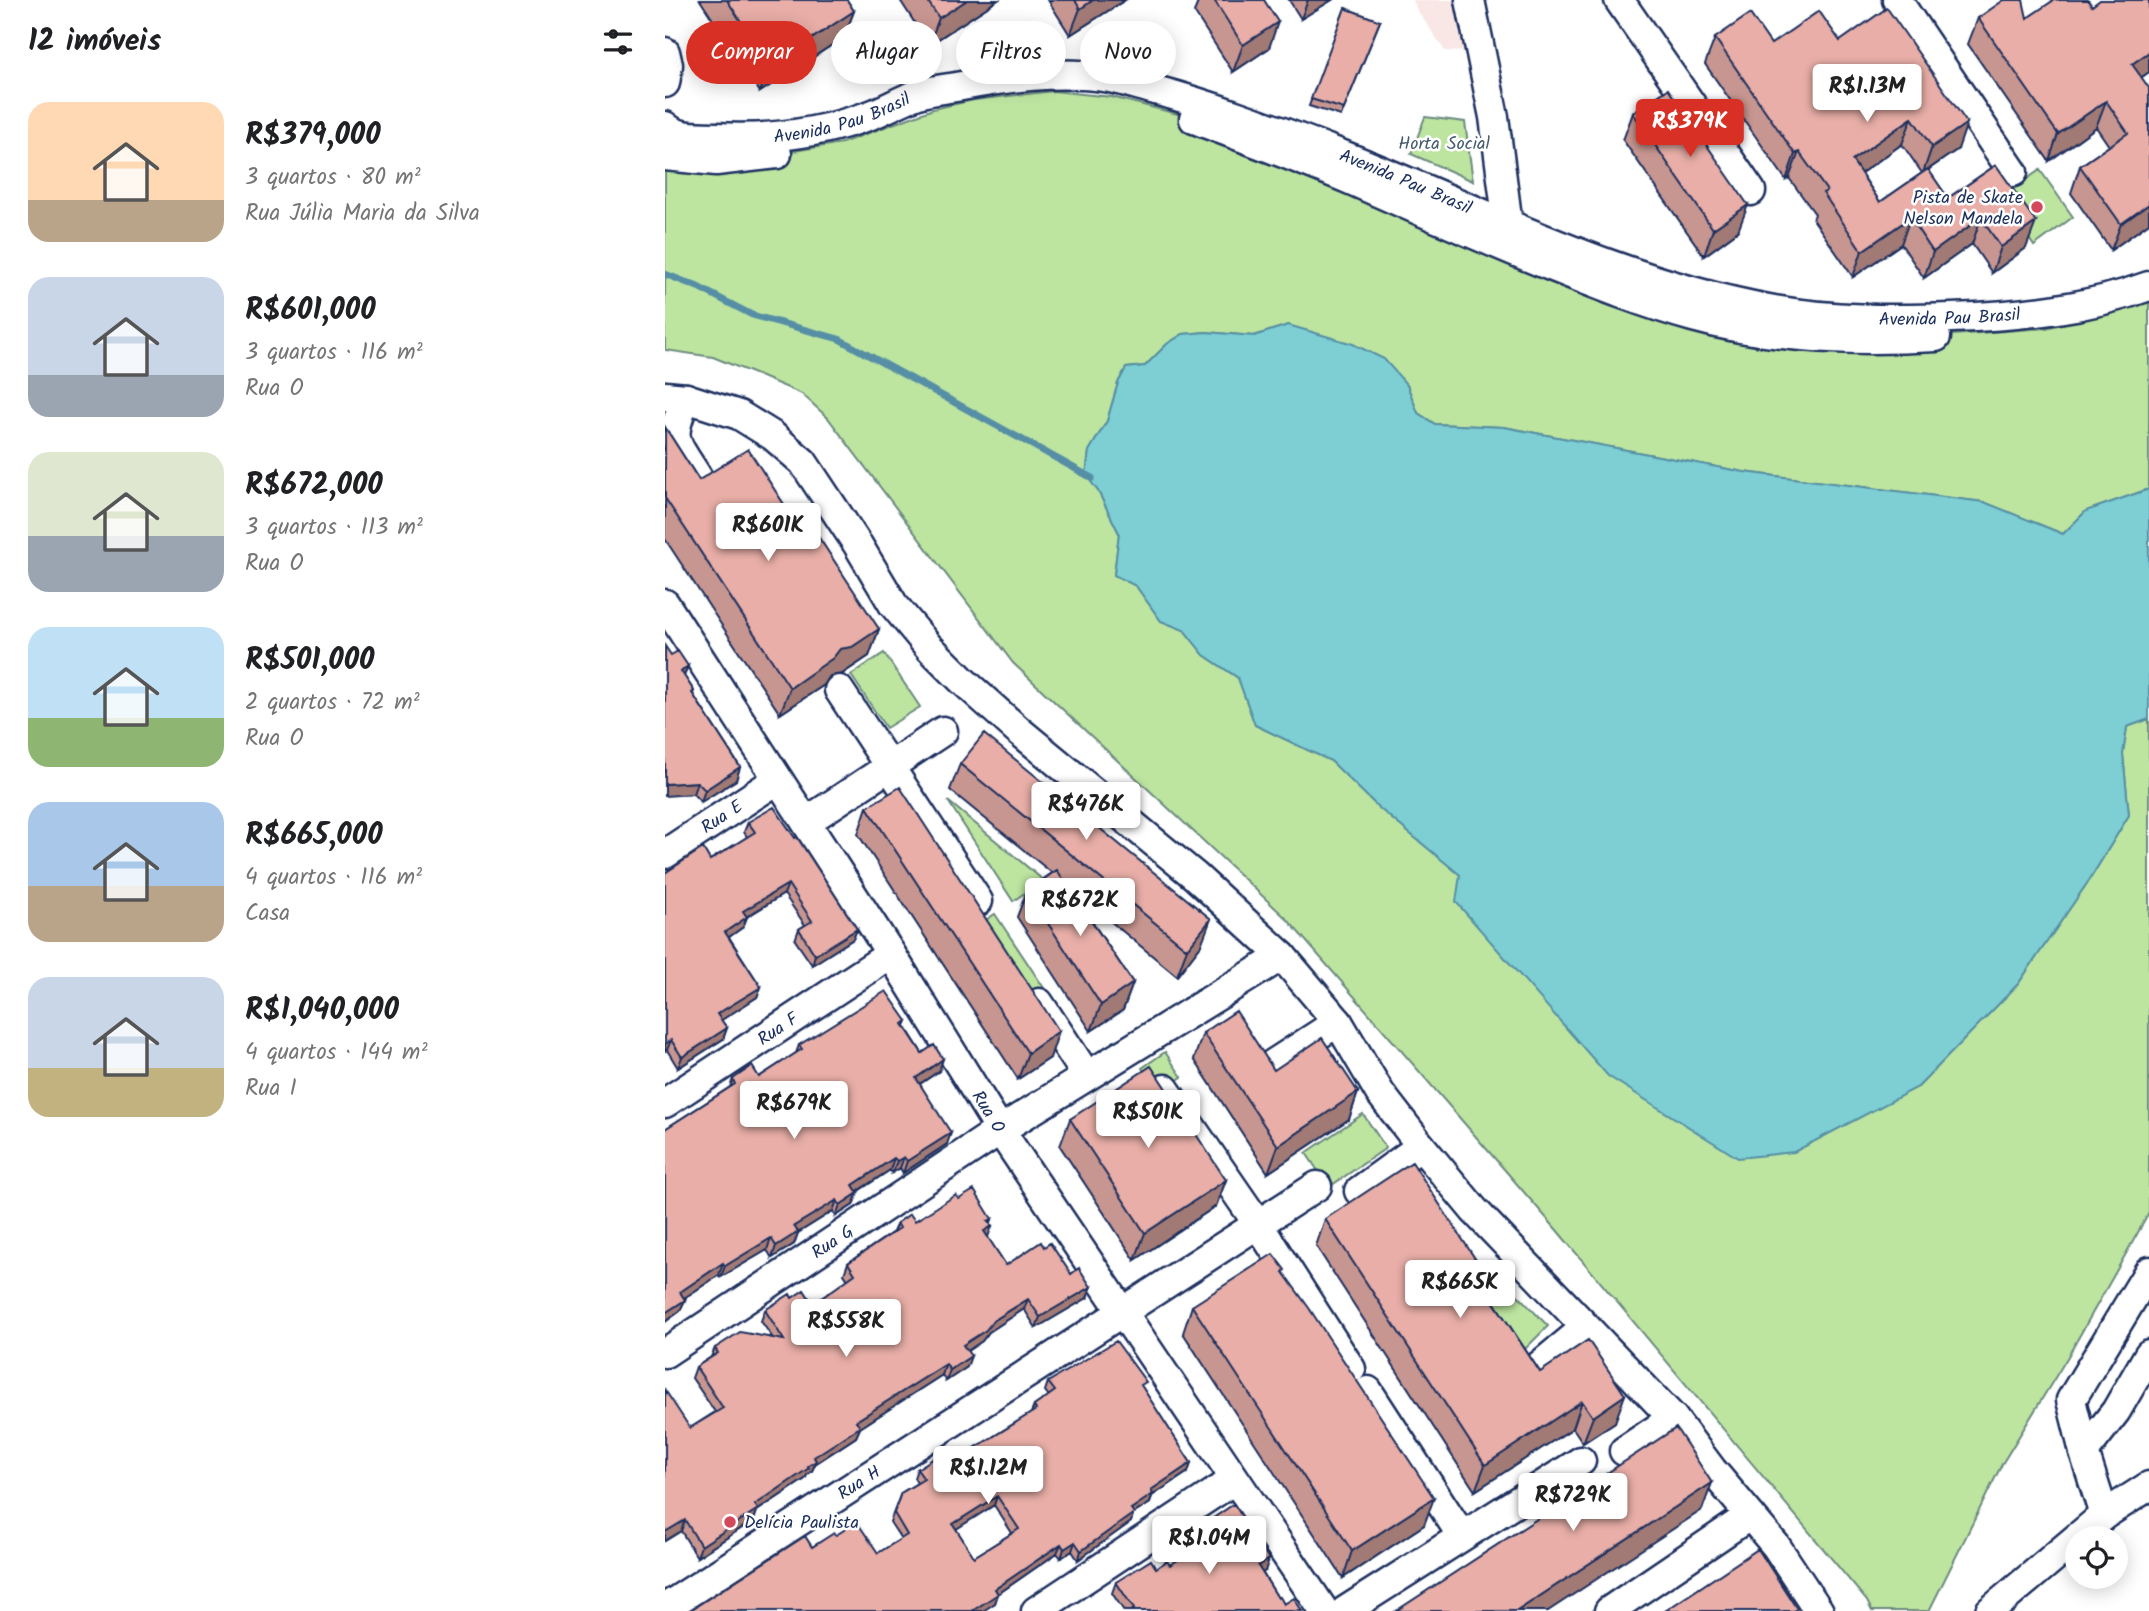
<!DOCTYPE html>
<html lang="pt">
<meta charset="utf-8">
<style>
:root{--surface:#fff;--page:#f2f2f2;--text:#202124;--muted:#757577;--accent:#d93025}
body{margin:0;font-family:Kalam,sans-serif;background:var(--page);color:var(--text);height:100vh;display:flex;flex-direction:column;font-size:26px;white-space:nowrap}
*{box-sizing:border-box;margin:0}
p{font-size:23px;color:var(--muted)}
.icon{flex:none;width:38px;height:38px;fill:none;stroke:currentColor;stroke-width:2;stroke-linecap:round;stroke-linejoin:round}
.map{position:relative;flex:1;overflow:hidden}
.sheet{display:flex;flex-direction:column;background:var(--surface);width:665px}
.sheet>*{flex:none}
.guide{position:absolute;left:21px;top:21px;width:665px;height:63px;display:flex;gap:14px}
.buttons{position:absolute;left:1400px;top:1526px;display:grid;gap:14px}
.buttons a{display:grid;place-items:center;width:63px;height:63px;border-radius:50%;background:var(--surface);box-shadow:0 4px 18px #0003;font-size:35px}
.price{position:absolute;translate:-50% -60px;padding:0 16px;border-radius:7px;background:#fff;color:#222;font-size:23px;line-height:46px;filter:drop-shadow(0 2px 4px #0008)}
.price::after{content:'';position:absolute;left:50%;top:42px;width:21px;height:16px;margin-left:-10px;background:inherit;clip-path:polygon(0 0,100% 0,50% 100%)}
.price.active{background:var(--accent);color:#fff}
ul{padding:0;list-style:none}
li{display:flex;align-items:center;gap:21px;height:175px;padding:0 28px}
li span{display:grid;place-items:center;flex:none;width:196px;height:140px;border-radius:21px;color:#555}
li>.icon{margin-inline-start:auto}
span .icon{width:84px;height:84px;fill:#fffc;stroke-width:1}
li b{font-size:30px}
h2{display:flex;justify-content:space-between;align-items:center;height:84px;padding:0 28px;font-size:30px}
.pill{padding:0 24px;border-radius:32px;background:var(--surface);box-shadow:0 4px 18px #0003;font-size:24px;line-height:63px}
.pill.active{background:var(--accent);color:#fff}
main{display:flex;flex:1;min-height:0}
.map>svg:first-child{display:block}
.built{fill:#f8e7e5}
.green{fill:#bde5a0;stroke:#6c8a7f;stroke-width:2}
.water{fill:#7dcfd4;stroke:#568fa5;stroke-width:2}
.lines{fill:none;stroke-linecap:round;stroke-linejoin:round}
.stream{stroke:#568fa5;stroke-width:7}
.minor-casing{stroke:#1b2f5e;stroke-width:33}
.minor{stroke:#fff;stroke-width:28}
.wall{fill:#c89690;stroke:#1b2f5e;stroke-width:2;fill-rule:evenodd}
.shaded-wall{fill:#a27a75;stroke:#1b2f5e;stroke-width:2}
.building{fill:#e8aea7;stroke:#1b2f5e;stroke-width:2;fill-rule:evenodd}
.poi-dot{fill:#d1495b;stroke:#fff;stroke-width:2.5}
.labels{text-anchor:middle;stroke-width:5;stroke-linejoin:round;paint-order:stroke}
.street-label{font-size:18px;fill:#1b2f5e;stroke:#fff}
.park-label{font-size:18px;fill:#445c6e;stroke:#fff}
.poi-label{font-size:18px;fill:#1b2f5e;stroke:#fff;text-anchor:end}
</style>
<main>
<section class="sheet">
<h2>12 imóveis<svg class="icon" aria-label="filters" viewBox="0 0 24 24"><path d="M4 7h16M4 17h16"/><circle cx="9" cy="7" r="2"/><circle cx="15" cy="17" r="2"/></svg></h2>
<ul>
<li><span style="background:linear-gradient(#ffd9b3 70%,#b9a48a 0)"><svg class="icon" aria-label="home" viewBox="0 0 24 24"><path d="M3 11l9-7 9 7M6 9v11h12V9"/></svg></span><div><b>R$379,000</b><p>3 quartos · 80 m²</p><p>Rua Júlia Maria da Silva</p></div></li>
<li><span style="background:linear-gradient(#c9d6e8 70%,#9aa5b1 0)"><svg class="icon" aria-label="home" viewBox="0 0 24 24"><path d="M3 11l9-7 9 7M6 9v11h12V9"/></svg></span><div><b>R$601,000</b><p>3 quartos · 116 m²</p><p>Rua O</p></div></li>
<li><span style="background:linear-gradient(#dfe7d0 60%,#9aa5b1 0)"><svg class="icon" aria-label="home" viewBox="0 0 24 24"><path d="M3 11l9-7 9 7M6 9v11h12V9"/></svg></span><div><b>R$672,000</b><p>3 quartos · 113 m²</p><p>Rua O</p></div></li>
<li><span style="background:linear-gradient(#bfe0f5 65%,#8fb573 0)"><svg class="icon" aria-label="home" viewBox="0 0 24 24"><path d="M3 11l9-7 9 7M6 9v11h12V9"/></svg></span><div><b>R$501,000</b><p>2 quartos · 72 m²</p><p>Rua O</p></div></li>
<li><span style="background:linear-gradient(#a9c7e8 60%,#b9a48a 0)"><svg class="icon" aria-label="home" viewBox="0 0 24 24"><path d="M3 11l9-7 9 7M6 9v11h12V9"/></svg></span><div><b>R$665,000</b><p>4 quartos · 116 m²</p><p>Casa</p></div></li>
<li><span style="background:linear-gradient(#c9d6e8 65%,#c2b280 0)"><svg class="icon" aria-label="home" viewBox="0 0 24 24"><path d="M3 11l9-7 9 7M6 9v11h12V9"/></svg></span><div><b>R$1,040,000</b><p>4 quartos · 144 m²</p><p>Rua I</p></div></li>
</ul>
</section>
<div class="map">
<svg width="1484" height="1611" viewBox="0 0 1484 1611">
<rect width="100%" height="100%" fill="#fff"/>
<filter id="ink" filterUnits="userSpaceOnUse"><feTurbulence type="fractalNoise" baseFrequency=".0143" numOctaves="2"/><feDisplacementMap in="SourceGraphic" scale="14" xChannelSelector="R" yChannelSelector="G"/><feConvolveMatrix kernelMatrix="1 2 1 2 8 2 1 2 1" color-interpolation-filters="sRGB"/></filter>
<g filter="url(#ink)">
<!-- built -->
<path class="built" d="M748,0h43l13,52 -24,-1 -29,-43z"/>
<!-- green -->
<path class="green" d="M388,91l59,6 77,20 89,34 621,188 147,-11 103,-26v187l-63,22 -23,23 -80,-32 -239,-30 -240,-45 -69,-3 -17,-11 -11,-28 -119,-60 -34,11 -48,-4 -23,2 -16,10 -22,22 -19,2 -8,15 -11,38 -18,30 -3,24 12,16 21,42 -5,42 22,11 25,35 23,9 20,25 34,23 17,47 76,36 48,47 82,67 457,212 100,-103 72,-105 39,-64 -6,-61 4,-27 22,-8v494l-82,145 -65,106 -73,147h-57l-5,-10 -311,-372 -269,-310 -274,-256 -185,-245 -26,-24 -40,-17 -49,-20 -48,-7v-194l123,-4 54,-9 91,-34 41,-9z
M760,117l40,5 8,59 -62,-27z
M1375,170l33,47 -39,29 -33,-49z
M219,653l36,54 -34,21 -35,-53z
M283,801l95,79 -30,21z
M330,914l49,74 -11,7 -61,-66z
M500,1052l17,25 -23,15 -17,-24z
M698,1114l23,34 -57,39 -23,-34z
M836,1278l47,48 -28,28 -47,-48z"/>
<!-- water -->
<path class="water" d="M623,325l65,19 31,15 23,26 11,28 17,11 69,3 240,45 240,30 79,32 23,-23 63,-22v230l-22,8 -4,27 6,61 -39,64 -72,105 -100,103 -124,65 -56,6 -130,-82 -152,-174 4,-27 -81,-67 -48,-47 -76,-36 -17,-47 -34,-23 -20,-25 -23,-9 -25,-35 -22,-11 5,-42 -21,-42 -12,-16 3,-24 18,-30 11,-38 8,-15 19,-2 22,-22 16,-10 23,-2 48,4z"/>
<g class="lines">
<!-- stream -->
<path class="stream" d="M0,274l33,13 54,28 87,24 253,139"/>
<!-- minor casing -->
<g class="minor-casing">
<g id="minor">
<path d="M805,0l24,117 14,108"/>
<path d="M954,0l132,191"/>
<path d="M1232,0l116,172"/>
<path d="M0,52l3,13 -3,18"/>
<path d="M529,119c53,20 107,40 159,62 63,28 126,56 190,82 50,20 99,40 150,54 78,22 163,25 243,20"/>
<path id="s1" d="M0,126c14,13 33,10 51,11 54,3 102,-3 152,-21 17,-6 33,-16 50,-22 12,-4 26,-5 38,-7 51,-10 102,-17 154,-9 15,3 30,8 45,12 60,16 117,38 175,60 146,57 288,132 444,160 58,10 118,10 177,8 67,-2 136,-9 198,-32"/>
<path d="M0,156l51,5 61,-7"/>
<path d="M0,396l21,2 53,17 34,21 30,26 55,83 35,59 35,42 35,35 55,49 177,146 87,80 56,66 42,71 41,53 53,64 199,208 39,52 64,76 43,65"/>
<path d="M21,398c-18,44 -12,41 12,80"/>
<path id="s2" d="M0,604l226,350 109,176 324,481"/>
<path d="M174,690l139,211"/>
<path d="M141,822l137,-91"/>
<path id="s3" d="M0,854l112,-74"/>
<path d="M374,1003l48,73"/>
<path d="M608,1064l65,-42"/>
<path d="M500,1089l93,135 93,145"/>
<path id="s4" d="M0,1103l226,-149"/>
<path d="M694,1191l62,-45"/>
<path id="s5" d="M0,1353l335,-223 282,-174"/>
<path d="M868,1371l52,-43"/>
<path d="M703,1391l94,145"/>
<path d="M959,1451l49,-33"/>
<path d="M1419,1452l32,-41 33,-57"/>
<path d="M1439,1515l-20,-63 -13,-52 78,-129"/>
<path id="s6" d="M0,1608l652,-422"/>
<path d="M371,1611l198,-131"/>
<path d="M680,1611l236,-150"/>
<path d="M944,1611l140,-95"/>
<path d="M1325,1611l114,-96 45,-29"/>
</g>
</g>
<!-- minor -->
<use href="#minor" class="minor"/>
</g>
<!-- wall -->
<path class="wall" d="M35,0h147l7,11 -10,26 -84,55z
M235,0h98l-69,45z
M383,0h77l-55,35z
M534,0h65l5,48 -36,24 -39,-60z
M624,0h43l-31,19z
M1484,0v72l-7,5 7,146 -38,27 -40,-57 9,-27 29,-20 -13,-19 -47,34 -81,-117 10,-26h49l65,-12z
M680,8l35,13 -39,95 -32,-10z
M1050,38l56,6 69,-3 118,108 -30,21 20,28 48,-33 30,83 -34,25 -20,-29 -48,34 -23,-34 -48,33 -40,-58 2,-5 -26,-36 -3,2 -81,-116zM1237,144l20,29 -42,29 -19,-29z
M968,113l105,118 -34,25 -81,-116z
M0,427l34,53 96,41 84,108 -10,27 -27,18 -12,2 -6,9 -44,29 -115,-175z
M19,676l10,15 -1,3 47,73 -4,13 -35,22 -8,-8z
M295,764l241,181 -24,31 -108,-89 64,96 -10,27 -32,21 -74,-114 10,-26 25,-18 -102,-83z
M202,807l183,251 -32,21 -160,-245z
M83,822l109,107 -4,10 -41,26 -17,-25 4,-11 6,-4 -21,-31 -37,23 -4,10 -14,10 32,50 -4,10 -36,23 6,8 -4,11 -45,29 -11,-18 -2,1v-178l45,-13 37,-23 -3,-5z
M242,1021l-2,5 17,27 17,18 -19,13 27,60 -44,29 -3,-5 -8,5 -2,-3 -33,22 -4,13 -17,11 -3,-5 -35,22 -4,11 -22,14 -5,-8 -46,27 -2,-2 -35,23 1,2 -5,11 -15,11v-193l65,-42 3,-8 26,-2 37,-24 3,-8z
M538,1033l71,37 84,22 -9,27 -81,54 -74,-114z
M405,1119l156,61 -10,26 -81,54 -75,-114z
M294,1199l33,20 -5,18 19,28 81,33 -51,30 -12,-19 -35,23 -7,9 -15,10v16l-21,14 -4,-6 -82,53 -4,9 -41,27 -3,7 -5,4 -2,4 -48,32 -3,9 -57,37 -16,-26 9,-103 25,-16 -23,-34 4,-11 15,-10 4,-9 57,-11 -11,-16 4,-11 27,-12 21,6 35,-24 -4,-6 4,-11 45,-31 4,-9 18,-2z
M660,1219l162,58 -3,10 56,85 75,50 -32,21 -10,-15 -98,63 -159,-245z
M619,1273l140,252 -81,53 -160,-245 9,-27z
M383,1382l95,7 48,74 -3,9 -36,24 -2,7 -17,11 -2,8 -53,38 -6,-9 -11,7 -4,-5 -59,41 -3,9 -183,-56 24,-12 42,18 23,-14 -11,-17 11,-29 16,-10 -3,-5 3,-9 29,-3 85,-53 3,-7 15,-10 -4,-5zM329,1505l18,28 -38,24 -18,-28z
M541,1523l59,48 -3,1 16,26 6,6 18,7h-178l-12,-18 4,-11 40,-14 14,-3 36,-24 -4,-7z"/>
<!-- shaded-wall -->
<path class="shaded-wall" d="M302,0h31l-69,45 10,-27z
M428,0h32l-55,35 10,-26z
M643,0h24l-31,19z
M189,11l-10,26 -84,55 10,-26z
M613,22l-9,26 -36,24 10,-27z
M1484,52v20l-26,18 9,-26z
M1441,101l-10,26 -47,34 9,-27z
M1247,118l-10,26 -59,42 9,-26z
M1302,123l-9,26 -35,24 9,-26z
M1134,152l-10,26 -3,2 9,-26z
M1484,204v19l-38,27 10,-26z
M1083,205l-10,26 -34,25 9,-27z
M1245,218l-9,26 -48,33 9,-26z
M1316,218l-9,26 -48,34 9,-26z
M1371,222l-10,26 -34,25 9,-26z
M214,629l-10,27 -27,18 -12,2 -6,9 -44,29 10,-26 50,-39z
M23,666l-5,13 -2,-8z
M75,767l-4,13 -35,22 4,-12z
M32,782l-4,12 -28,2v-12z
M123,884l-4,10 -45,27 4,-10z
M82,917l-4,10 -21,15 3,-10z
M546,919l-10,26 -24,31 10,-27z
M192,929l-4,10 -41,26 3,-10z
M468,983l-10,27 -32,21 10,-26z
M96,987l-4,10 -43,28 3,-11z
M62,1028l-4,11 -45,29 4,-11z
M394,1031l-9,27 -32,21 10,-26z
M6,1040l-4,10 -2,1v-7z
M278,1059l-4,12 -27,18 4,-11z
M693,1092l-9,27 -81,54 10,-27z
M286,1133l-4,11 -44,29 4,-12z
M239,1157l-4,11 -8,5 5,-12z
M229,1158l-4,12 -42,27 5,-12z
M561,1180l-10,26 -81,54 10,-27z
M193,1193l-5,12 -17,11 4,-11z
M172,1200l-4,11 -35,22 -4,11 -22,14 4,-12 18,-20z
M327,1219l-4,9 4,-2 -4,11 -8,5 8,-21z
M106,1238l-4,12 -46,27 4,-11z
M58,1263l-4,12 -44,29 5,-12z
M822,1277l-9,26 2,-22z
M426,1287l-4,11 -51,30 4,-11z
M363,1299l-4,10 -35,23 -7,9 -22,15 3,-11 30,-24z
M20,1300l-5,11 -15,11v-9z
M306,1356l-4,11 -21,14 4,-11z
M281,1364l-4,11 -82,53 -4,9 -41,27 -3,7 -5,4 -2,4 -48,32 -3,9 -57,37 4,-11 155,-125z
M960,1395l-10,27 -32,21 10,-26z
M917,1401l-9,27 -98,63 10,-26z
M526,1463l-3,9 -36,24 -2,7 -17,11 -2,8 -53,38 3,-9 50,-42 20,-19z
M1047,1483l-10,27 -154,101h-31z
M332,1496l-3,9 -44,28 3,-9z
M769,1498l-10,27 -81,53 9,-27z
M20,1520l-4,11 -16,10v-9z
M410,1542l-3,9 -11,7 3,-9z
M396,1544l-4,9 -62,43 3,-2 -3,9 -12,8h-11l23,-22z
M604,1559l-4,12 -11,7 4,-12z"/>
<!-- building -->
<path class="building" d="M62,0h120l7,11 -84,55z
M262,0h40l-28,18z
M410,0h18l-13,9z
M549,0h50l14,22 -35,23z
M1339,0h19l4,18 27,-18h34l4,6 8,-6h49v52l-17,12 17,24v116l-28,20 -41,-58 48,-33 -22,-32 -48,33 -80,-116z
M680,8l35,13 -36,88 -33,-10z
M1222,8l80,115 -35,24 -20,-29 -60,42 28,42 48,-33 20,29 48,-33 40,57 -35,25 -20,-29 -48,34 -23,-34 -48,33 -39,-58 4,-2 -28,-39 -4,2 -80,-116 35,-24 21,30 48,-33 21,30z
M1003,89l80,116 -35,24 -80,-116z
M0,427l34,53 49,-31 47,72 9,-6 75,114 -27,18 -12,2 -7,9 -43,30 -125,-190z
M0,646l6,9 7,-4 10,15 -7,5 13,20 -2,2 48,74 -35,23 -8,-8 -32,2z
M319,734l227,185 -24,30 -227,-185z
M235,787l159,244 -31,22 -161,-246z
M109,807l21,31 2,-1 60,92 -42,26 -16,-26 13,-8 -24,-37 -45,27 4,6 -22,15 36,55 -44,27 10,14 -45,29 -11,-17 -6,4v-171l38,-25 7,12 45,-28 -7,-10z
M392,870l76,113 -32,22 -74,-114z
M221,991l21,30 -4,3 19,29 12,-8 9,14 -27,19 35,55 -44,28 -3,-4 -7,4 -3,-3 -41,27 5,8 -18,12 -3,-5 -43,26 4,6 -22,14 -5,-8 -46,28 -2,-3 -43,29 5,8 -20,13v-184l70,-45 -2,-5 19,-13 7,11 43,-28 -3,-4z
M571,1011l38,59 48,-32 36,54 -80,54 -75,-113z
M486,1066l75,114 -81,53 -75,-114z
M747,1162l75,115 -7,4 60,91 48,-32 37,55 -32,22 -11,-16 -97,64 -160,-246z
M309,1190l18,29 -4,2 4,5 -8,5 22,34 35,-23 3,5 6,-4 21,31 8,-6 12,19 -51,30 -12,-18 -35,22 -7,9 -23,15 8,11 -21,14 -4,-6 -90,57 4,6 -46,30 2,4 -8,5 1,2 -54,37 3,4 -57,37 -16,-26 -20,12v-142l25,38 33,-20 -27,-41 22,-14 -3,-5 25,-16 44,8 -19,-30 25,-16 2,4 12,-8 9,14 42,-30 -7,-11 52,-35 -3,-5 13,-9 5,7 41,-26 3,4z
M608,1254l12,16 -2,2 26,36 125,190 -82,53 -160,-245z
M451,1341l30,41 -5,3 50,78 -40,27 2,4 -22,15 3,4 -53,38 -6,-9 -11,7 -3,-5 -66,45 3,5 -26,17h-283l116,-75 7,11 22,-14 2,2 21,-13 21,31 29,-18 -13,-22 7,-20 23,-14 -7,-10 22,-14 7,11 90,-56 -2,-4 21,-15 -7,-9zM332,1496l22,33 -45,28 -21,-33z
M1011,1428l36,55 -195,128h-121z
M569,1504l35,55 -11,7 20,32 2,-1 4,7 10,-6 8,13h-171l3,-2 -18,-27 35,-22 5,8 11,-7 3,4 45,-29 -9,-13z
M1093,1549l39,60 -4,2h-128z"/>
</g>
<!-- markers -->
<g class="poi-dot">
<circle cx="1372" cy="207" r="7"/>
<circle cx="65" cy="1522" r="7"/>
</g>
<g class="labels">
<!-- street labels -->
<g class="street-label">
<text dy="6" stroke="none"><textPath href="#s1" startOffset="182">Avenida Pau Brasil</textPath></text>
<text dy="6" stroke="none"><textPath href="#s1" startOffset="770">Avenida Pau Brasil</textPath></text>
<text dy="6" stroke="none"><textPath href="#s1" startOffset="1337">Avenida Pau Brasil</textPath></text>
<text dy="6" stroke="none"><textPath href="#s3" startOffset="68">Rua E</textPath></text>
<text dy="6" stroke="none"><textPath href="#s4" startOffset="135">Rua F</textPath></text>
<text dy="6" stroke="none"><textPath href="#s2" startOffset="602">Rua O</textPath></text>
<text dy="6" stroke="none"><textPath href="#s5" startOffset="201">Rua G</textPath></text>
<text dy="6" stroke="none"><textPath href="#s6" startOffset="231">Rua H</textPath></text>
</g>
<!-- park labels -->
<g class="park-label">
<text x="779" y="149">Horta Social</text>
</g>
<!-- poi labels -->
<g class="poi-label">
<text x="1358" y="203">Pista de Skate<tspan x="1358" dy="21">Nelson Mandela</tspan></text>
<text x="79" y="1528" text-anchor="start">Delícia Paulista</text>
</g>
</g>
</svg>
<div class="buttons">
<a><svg class="icon" aria-label="locate" viewBox="0 0 24 24"><circle cx="12" cy="12" r="6"/><path d="M12 2v4M12 18v4M2 12h4M18 12h4"/></svg></a>
</div>
<b class="price" style="left:1202px;top:124px">R$1.13M</b>
<b class="price active" style="left:1025px;top:159px">R$379K</b>
<b class="price" style="left:103px;top:563px">R$601K</b>
<b class="price" style="left:421px;top:842px">R$476K</b>
<b class="price" style="left:415px;top:938px">R$672K</b>
<b class="price" style="left:129px;top:1141px">R$679K</b>
<b class="price" style="left:483px;top:1150px">R$501K</b>
<b class="price" style="left:795px;top:1320px">R$665K</b>
<b class="price" style="left:181px;top:1359px">R$558K</b>
<b class="price" style="left:323px;top:1506px">R$1.12M</b>
<b class="price" style="left:908px;top:1533px">R$729K</b>
<b class="price" style="left:544px;top:1576px">R$1.04M</b>
<div class="guide">
<a class="pill active">Comprar</a>
<a class="pill">Alugar</a>
<a class="pill">Filtros</a>
<a class="pill">Novo</a>
</div>
</div>
</main>
